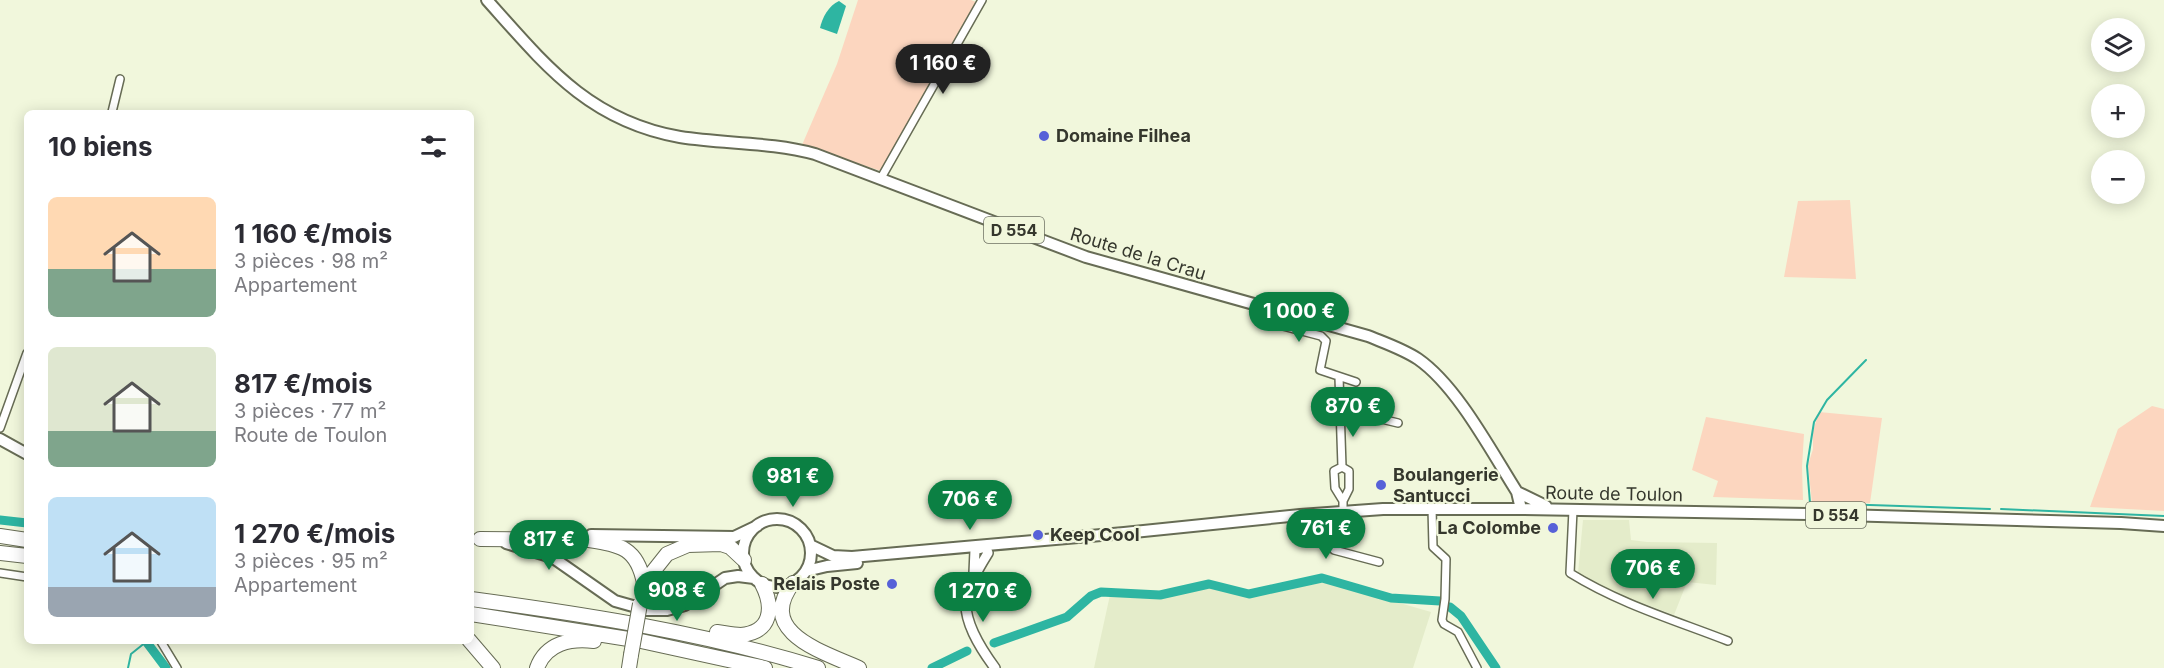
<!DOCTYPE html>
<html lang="fr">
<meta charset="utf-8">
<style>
:root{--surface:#fff;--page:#f2f2f3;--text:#2b2b33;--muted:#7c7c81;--accent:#0b8043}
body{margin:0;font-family:Inter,sans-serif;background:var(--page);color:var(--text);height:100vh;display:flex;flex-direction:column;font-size:22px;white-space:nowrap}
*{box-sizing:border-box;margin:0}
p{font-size:20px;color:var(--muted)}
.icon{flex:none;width:33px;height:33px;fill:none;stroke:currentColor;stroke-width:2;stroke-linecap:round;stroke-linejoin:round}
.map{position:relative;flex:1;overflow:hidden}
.side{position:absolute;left:24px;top:110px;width:450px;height:534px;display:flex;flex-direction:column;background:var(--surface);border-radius:9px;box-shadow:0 3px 15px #0003}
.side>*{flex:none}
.fabs{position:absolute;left:2091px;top:18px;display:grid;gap:12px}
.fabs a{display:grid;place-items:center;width:54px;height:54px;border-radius:50%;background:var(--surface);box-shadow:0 3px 15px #0003;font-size:30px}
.price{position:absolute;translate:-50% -51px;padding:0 14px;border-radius:21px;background:var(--accent);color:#fff;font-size:20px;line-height:39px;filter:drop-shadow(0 2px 3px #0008)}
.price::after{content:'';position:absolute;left:50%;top:36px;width:18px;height:14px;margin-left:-9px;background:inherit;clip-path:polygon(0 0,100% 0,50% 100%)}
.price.on{background:#222;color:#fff}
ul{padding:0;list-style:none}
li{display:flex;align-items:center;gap:18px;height:150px;padding:0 24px}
li span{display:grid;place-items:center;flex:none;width:168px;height:120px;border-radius:9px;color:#555}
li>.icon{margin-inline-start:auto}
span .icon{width:72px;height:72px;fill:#fffc;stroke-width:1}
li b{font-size:26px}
h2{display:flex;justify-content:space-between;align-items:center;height:72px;padding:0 24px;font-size:26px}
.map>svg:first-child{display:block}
.built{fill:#e4ecca}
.green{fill:#fcd6bf}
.water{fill:#2eb5a2}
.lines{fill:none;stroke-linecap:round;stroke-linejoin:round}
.stream{stroke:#2eb5a2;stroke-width:2}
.canal{stroke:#2eb5a2;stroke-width:9}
.minor-casing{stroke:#676c55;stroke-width:10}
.tertiary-casing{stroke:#676c55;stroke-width:12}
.secondary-casing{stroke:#676c55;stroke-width:14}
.primary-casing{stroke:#676c55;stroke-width:14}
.motorway-casing{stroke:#676c55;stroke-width:16}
.minor{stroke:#fff;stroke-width:7}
.tertiary{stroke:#fff;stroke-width:9}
.secondary{stroke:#fff;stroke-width:10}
.primary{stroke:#fff;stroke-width:10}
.motorway{stroke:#fff;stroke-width:14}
.motorway-bridge-casing{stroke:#676c55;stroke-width:16;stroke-linecap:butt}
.motorway-bridge{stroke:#fff;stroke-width:14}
.poi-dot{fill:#5761d8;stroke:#f1f7dc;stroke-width:2}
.labels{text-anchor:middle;stroke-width:4.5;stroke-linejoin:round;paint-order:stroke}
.shield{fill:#f1f7dc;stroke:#6d7162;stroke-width:1.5}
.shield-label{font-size:16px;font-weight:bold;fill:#35372d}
.poi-label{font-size:18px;font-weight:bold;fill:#35372d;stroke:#f1f7dc;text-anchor:start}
.street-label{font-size:18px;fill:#35372d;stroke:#f1f7dc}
</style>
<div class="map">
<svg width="2164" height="668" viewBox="0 0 2164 668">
<rect width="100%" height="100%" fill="#f1f7dc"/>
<!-- built -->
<path class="built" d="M1583,520h46l2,20 16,2 70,1 -1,42 -29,-3 -13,33 -66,-25 -30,-17z
M1320,580l111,32 -18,56h-319l16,-73 51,2 50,-10 38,9z"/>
<!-- green -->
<path class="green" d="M858,0h113l5,2 -95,169 -79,-26 35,-81z
M1850,200l6,79 -72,-2 14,-76z
M2152,406l12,3v102l-74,-4 28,-78z
M1819,412l63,6 -12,85h-58l-4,-38 5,-16v-18z
M1706,417l98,17 -2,33 1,33 -90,-3 5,-16 -26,-11z"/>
<!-- water -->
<path class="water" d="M839,1l7,5 -9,28 -17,-6c2,-10 9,-23 19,-27z"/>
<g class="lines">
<!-- stream -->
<path class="stream" d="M1866,360l-39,40 -13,22 -7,44 3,37 180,6
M2001,509l163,7
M128,668l3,-14 15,-12"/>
<!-- canal -->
<path class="canal" d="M0,520l27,3
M1450,607l11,9 35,52
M145,640l21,28
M994,643l73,-26 24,-21 10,-4 59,3 49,-11 40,10 73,-16 69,20 49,3
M932,668l35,-17"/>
<!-- minor casing -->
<g class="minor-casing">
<path id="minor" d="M112,112l8,-33
M881,178l101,-178
M1264,307l-2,11 2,3 57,15 5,5 -6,29 36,12
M1339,377l3,90
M1340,409l58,14
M0,428l27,-75
M1342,467l7,4v18l-6,12v11
M1342,467l-8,4 1,17 8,13
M1432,508l1,39 13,12 -1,40 -3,21 2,4 14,8 19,36
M1573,510l-3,63c50,31 104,47 158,68
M1332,513l-3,27 5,10 45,12
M0,573l27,4
M160,640l17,28"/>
</g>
<!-- tertiary casing -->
<g class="tertiary-casing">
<path id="tertiary" d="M979,546l7,2 2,5c-8,13 -17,27 -21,42 -6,24 14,54 28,73
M974,573l1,-23 10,-3"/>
</g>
<!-- secondary casing -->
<g class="secondary-casing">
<path id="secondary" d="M0,439l27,15
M743 553a34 34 0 1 1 68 0a34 34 0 1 1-68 0Z
M591,535l143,2 23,-11
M506,543l46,14 63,44 32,9h20l18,-5 40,-27 13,-2 16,2
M810,545l23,11 19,1 272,-24 176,-18 83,-6h138
M806,571l21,-5 30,-3"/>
</g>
<!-- primary casing -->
<g class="primary-casing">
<path id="primary" d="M487,0c58,65 102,121 193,137 45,7 91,5 135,17l271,103 282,79c17,7 35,13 50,23 39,27 73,92 99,133l4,17 287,5 313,9 43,3
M1517,492l29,14"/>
</g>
<!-- motorway casing -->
<g class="motorway-casing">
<path id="motorway" d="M0,536l27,4
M480,539l109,1c32,5 48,8 55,43
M0,553l27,3
M644,583l23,-29 21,-9 33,-1 9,3 14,13
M793,583c-38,50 31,69 66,85
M471,599c118,16 234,34 347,69
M471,614l170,27 124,27
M717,632c8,1 16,3 24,3 31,-3 33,-28 21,-51
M469,640l24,28
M537,668c9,-25 34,-30 57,-27
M629,668l2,-13"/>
</g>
<!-- minor -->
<use href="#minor" class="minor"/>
<!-- tertiary -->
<use href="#tertiary" class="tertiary"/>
<!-- secondary -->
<use href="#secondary" class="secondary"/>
<!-- primary -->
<use href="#primary" class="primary"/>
<!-- motorway -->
<use href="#motorway" class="motorway"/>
<!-- motorway-bridge casing -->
<g class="motorway-bridge-casing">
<path id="motorway-bridge" d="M631,655l9,-51"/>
</g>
<!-- motorway-bridge -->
<use href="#motorway-bridge" class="motorway-bridge"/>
</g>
<!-- markers -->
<g class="poi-dot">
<circle cx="1044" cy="136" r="6"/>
<circle cx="1381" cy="485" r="6"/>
<circle cx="1553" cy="528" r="6"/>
<circle cx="1038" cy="535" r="6"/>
<circle cx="892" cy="584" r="6"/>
</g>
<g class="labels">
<!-- shield labels -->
<g class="shield">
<rect x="984" y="217" width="60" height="26" rx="4.5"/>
<rect x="1806" y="502" width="60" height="26" rx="4.5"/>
</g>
<g class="shield-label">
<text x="1014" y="236">D 554</text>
<text x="1836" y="521">D 554</text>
</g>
<!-- poi labels -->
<g class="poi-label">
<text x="1056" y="142">Domaine Filhea</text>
<text x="1393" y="481">Boulangerie<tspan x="1393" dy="21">Santucci</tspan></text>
<text x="1541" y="534" text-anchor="end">La Colombe</text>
<text x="1050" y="541">Keep Cool</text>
<text x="880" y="590" text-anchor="end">Relais Poste</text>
</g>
<!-- street labels -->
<g class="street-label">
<text transform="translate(1138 254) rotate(17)" y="6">Route de la Crau</text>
<text transform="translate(1614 494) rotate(1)" y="6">Route de Toulon</text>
</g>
</g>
</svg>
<div class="fabs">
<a><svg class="icon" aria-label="layers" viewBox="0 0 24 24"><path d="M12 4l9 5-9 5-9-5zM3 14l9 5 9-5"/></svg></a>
<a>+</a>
<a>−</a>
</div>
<b class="price on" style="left:943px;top:95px">1 160 €</b>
<b class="price" style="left:1299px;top:343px">1 000 €</b>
<b class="price" style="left:1353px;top:438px">870 €</b>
<b class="price" style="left:793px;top:508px">981 €</b>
<b class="price" style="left:970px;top:531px">706 €</b>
<b class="price" style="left:1326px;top:560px">761 €</b>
<b class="price" style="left:549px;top:571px">817 €</b>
<b class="price" style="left:1653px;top:600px">706 €</b>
<b class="price" style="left:677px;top:622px">908 €</b>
<b class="price" style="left:983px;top:623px">1 270 €</b>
<section class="side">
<h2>10 biens<svg class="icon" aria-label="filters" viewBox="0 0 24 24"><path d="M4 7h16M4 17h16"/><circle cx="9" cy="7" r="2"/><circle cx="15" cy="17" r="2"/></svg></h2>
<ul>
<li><span style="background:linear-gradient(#ffd9b3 60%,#7fa58c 0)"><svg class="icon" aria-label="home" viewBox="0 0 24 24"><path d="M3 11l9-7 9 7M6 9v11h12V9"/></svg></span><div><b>1 160 €/mois</b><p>3 pièces · 98 m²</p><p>Appartement</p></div></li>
<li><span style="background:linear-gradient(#dfe7d0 70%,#7fa58c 0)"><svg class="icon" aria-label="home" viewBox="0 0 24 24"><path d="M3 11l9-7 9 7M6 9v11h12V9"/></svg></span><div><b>817 €/mois</b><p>3 pièces · 77 m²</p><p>Route de Toulon</p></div></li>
<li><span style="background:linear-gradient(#bfe0f5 75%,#9aa5b1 0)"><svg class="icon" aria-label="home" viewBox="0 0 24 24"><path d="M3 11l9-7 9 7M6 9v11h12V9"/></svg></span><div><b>1 270 €/mois</b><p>3 pièces · 95 m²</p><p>Appartement</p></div></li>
</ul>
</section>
</div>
